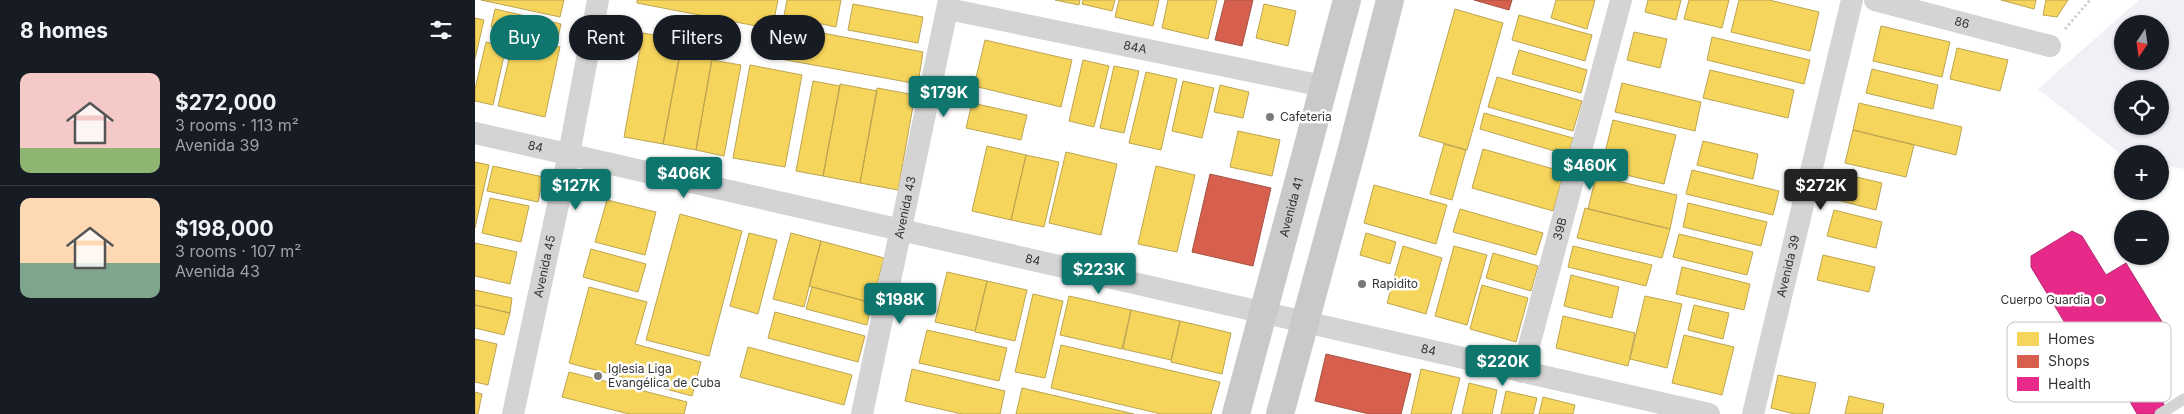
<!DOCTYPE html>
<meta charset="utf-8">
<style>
:root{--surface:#171b24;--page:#20242c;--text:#f1f3f6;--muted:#9ea1a6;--line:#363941;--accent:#0f766e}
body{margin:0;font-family:Inter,sans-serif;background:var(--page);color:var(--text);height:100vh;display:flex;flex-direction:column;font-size:19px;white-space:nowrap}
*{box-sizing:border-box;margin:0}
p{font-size:16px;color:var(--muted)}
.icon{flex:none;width:28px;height:28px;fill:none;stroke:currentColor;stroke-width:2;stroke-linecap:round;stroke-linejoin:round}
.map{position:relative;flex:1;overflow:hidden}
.details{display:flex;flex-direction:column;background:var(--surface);width:475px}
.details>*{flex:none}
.hud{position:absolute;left:15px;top:15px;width:475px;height:45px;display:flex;gap:10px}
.needle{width:32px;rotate:193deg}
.controls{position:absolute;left:1639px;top:15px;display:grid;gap:10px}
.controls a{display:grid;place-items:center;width:55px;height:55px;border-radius:50%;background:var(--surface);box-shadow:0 1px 4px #0004;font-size:25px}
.price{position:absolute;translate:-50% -42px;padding:0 11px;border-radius:5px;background:var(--accent);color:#fff;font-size:16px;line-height:32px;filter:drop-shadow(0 1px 2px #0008)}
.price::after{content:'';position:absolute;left:50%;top:30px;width:15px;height:11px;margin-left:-8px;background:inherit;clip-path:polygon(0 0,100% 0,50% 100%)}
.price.active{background:#222;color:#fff}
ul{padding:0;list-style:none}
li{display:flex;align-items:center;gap:15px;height:125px;padding:0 20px}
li+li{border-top:1px solid var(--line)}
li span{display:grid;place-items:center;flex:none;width:140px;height:100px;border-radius:10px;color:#555}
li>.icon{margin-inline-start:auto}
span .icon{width:60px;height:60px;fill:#fffc;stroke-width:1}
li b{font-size:21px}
h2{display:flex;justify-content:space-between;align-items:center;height:60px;padding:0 20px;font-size:21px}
.chip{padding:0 18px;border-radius:22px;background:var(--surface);box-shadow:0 1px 4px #0004;font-size:18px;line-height:45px}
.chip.active{background:var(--accent);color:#fff}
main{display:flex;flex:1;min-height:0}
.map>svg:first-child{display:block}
.green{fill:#f1f0f6;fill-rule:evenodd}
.homes{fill:#f6d55c;stroke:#bca450}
.shops{fill:#d6604d;stroke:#a55245}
.health{fill:#e7298a;stroke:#b12c70}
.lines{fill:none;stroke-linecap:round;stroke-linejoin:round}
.path{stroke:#d3d3d3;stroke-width:3;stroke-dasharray:2.5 2.5;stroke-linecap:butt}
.service{stroke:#d4d4d4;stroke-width:11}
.minor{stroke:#d4d4d4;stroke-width:22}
.primary{stroke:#c9c9c9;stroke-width:28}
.poi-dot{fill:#7a7a7a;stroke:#fff;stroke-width:2}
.labels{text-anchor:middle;stroke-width:5;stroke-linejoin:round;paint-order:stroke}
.street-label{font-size:12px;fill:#333;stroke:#fff}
.poi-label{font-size:12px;fill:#333;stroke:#fff;text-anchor:start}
.key{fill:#fff;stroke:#c2c2c2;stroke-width:1}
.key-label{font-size:14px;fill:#333}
</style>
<main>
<section class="details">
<h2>8 homes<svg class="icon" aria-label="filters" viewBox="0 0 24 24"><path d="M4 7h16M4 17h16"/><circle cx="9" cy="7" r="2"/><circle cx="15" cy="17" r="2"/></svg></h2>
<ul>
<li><span style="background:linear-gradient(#f6c9c9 75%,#8fb573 0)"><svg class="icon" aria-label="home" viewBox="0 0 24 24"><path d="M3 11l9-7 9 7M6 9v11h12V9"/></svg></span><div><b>$272,000</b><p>3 rooms · 113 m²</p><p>Avenida 39</p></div></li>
<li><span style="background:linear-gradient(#ffd9b3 65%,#7fa58c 0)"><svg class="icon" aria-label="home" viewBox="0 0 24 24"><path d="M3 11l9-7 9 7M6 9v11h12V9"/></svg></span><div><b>$198,000</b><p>3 rooms · 107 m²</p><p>Avenida 43</p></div></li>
</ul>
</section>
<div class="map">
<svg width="1709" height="414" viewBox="0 0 1709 414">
<rect width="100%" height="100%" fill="#fff"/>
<!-- green -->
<path class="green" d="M1664,0h45v169l-24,-4v-11l-38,1 -84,-66zM1648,24h37v37h-37zM1648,89h37v37h-37z"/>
<!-- homes -->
<path class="homes" d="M6,0h83l-4,17z
M162,0h141l-6,29 -135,-26z
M312,0h54l-5,27 -52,-11z
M580,0h25l-1,5z
M608,0h32l-3,11 -30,-7z
M644,0h40l-6,26 -38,-9z
M693,0h49l-9,39 -46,-11z
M1081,0h39l-8,29 -36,-11z
M1173,0h33l-5,20 -31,-8z
M1214,0h40l-7,28 -38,-9z
M1264,0h30l50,12 -9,39 -79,-19z
M1526,0h35l-2,9z
M1571,0h22l-11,17 -14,-2z
M378,4l70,13 -5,26 -70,-13z
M789,4l32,7 -8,35 -32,-8z
M20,9l66,15 -4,18 -66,-15z
M980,9l48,14 -36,127 -48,-14z
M1044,15l73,20 -7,26 -73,-21z
M0,18l9,2 -9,39z
M305,25l143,27 -5,32 -143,-26z
M1406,26l69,16 -8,35 -69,-16z
M1159,32l33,7 -7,29 -33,-8z
M168,33l40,7 -20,104 -39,-7z
M39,37l46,10 -15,70 -47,-11z
M1237,37l98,23 -6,24 -97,-24z
M510,40l87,20 -11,47 -87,-21z
M11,42l20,5 -13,58 -18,-4v-12z
M1482,48l51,12 -8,31 -50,-12z
M1044,50l68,20 -6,23 -69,-19z
M205,52l32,6 -16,92 -33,-6z
M237,60l29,5 -17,91 -28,-6z
M608,60l26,6 -15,61 -25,-6z
M275,65l52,10 -17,92 -52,-9z
M639,66l25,5 -15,62 -24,-5z
M1397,69l66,16 -5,24 -67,-16z
M1235,70l84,20 -6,28 -85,-20z
M671,72l31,7 -16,71 -32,-7z
M1022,77l85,24 -9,30 -85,-24z
M338,81l27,5 -17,90 -27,-5z
M708,81l31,7 -12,50 -30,-7z
M1147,83l79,19 -6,29 -80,-19z
M365,84l37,7 -17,92 -37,-7z
M745,85l29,7 -6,26 -29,-6z
M402,88l38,7 -17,95 -38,-7z
M497,103l55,12 -6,25 -55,-12z
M1384,103l103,24 -6,28 -103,-25z
M1009,113l89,25 -5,17 -88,-26z
M1138,120l63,15 -12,49 -63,-15z
M1378,130l61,15 -8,32 -61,-14z
M763,131l42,9 -8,36 -42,-9z
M1228,141l55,13 -5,25 -56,-14z
M969,144l22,6 -14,50 -22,-6z
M512,146l39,9 -15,65 -39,-9z
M1008,149l81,23 -11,39 -81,-23z
M591,152l51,12 -16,71 -52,-12z
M551,155l33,7 -15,65 -33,-7z
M0,162l14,3 -14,63z
M18,166l50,11 -5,25 -51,-11z
M681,166l39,9 -18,77 -39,-8z
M1217,170l87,21 -6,24 -87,-21z
M1369,174l38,9 -6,27 -39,-10z
M1121,176l81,19 -7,34 -82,-20z
M899,185l73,20 -11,39 -72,-21z
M15,198l39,8 -8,36 -39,-9z
M132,200l49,12 -11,43 -50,-13z
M1213,203l79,19 -6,24 -78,-19z
M1110,208l85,21 -8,29 -85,-20z
M985,209l83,24 -7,22 -83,-23z
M1359,210l48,12 -6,26 -49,-12z
M205,214l62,17 -33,125 -63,-16z
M274,233l28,7 -19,74 -28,-8z
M316,233l30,8 -17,66 -31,-8z
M891,233l30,9 -6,22 -30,-9z
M1204,234l74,18 -6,23 -74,-18z
M346,241l63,17 -12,45 -63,-17z
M0,243l42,9 -7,32 -35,-8z
M928,246l39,12 -16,56 -39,-11z
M979,246l33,9 -20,70 -32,-9z
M1098,246l79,19 -6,21 -78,-19z
M116,249l55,15 -8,28 -55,-15z
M1018,253l45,13 -7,25 -45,-13z
M1348,255l52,12 -6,25 -52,-12z
M1207,267l68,17 -6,26 -68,-16z
M472,272l40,9 -12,50 -40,-9z
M1096,275l48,12 -7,31 -48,-12z
M512,281l40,9 -12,51 -40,-9z
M1007,285l46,13 -12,44 -46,-13z
M114,287l58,15 -12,42 66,18 -9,34 -123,-33z
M337,287l60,16 -5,22 -61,-16z
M0,290l37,8 -2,15 -35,-8z
M558,294l30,7 -18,77 -30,-6z
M594,296l62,14 -9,39 -62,-14z
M1170,296l37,8 -15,64 -37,-9z
M0,305l35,8 -6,22 -29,-7z
M1219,305l35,8 -6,26 -35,-9z
M656,310l49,11 -9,39 -48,-11z
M300,312l90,24 -7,26 -90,-24z
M1088,316l72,17 -7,33 -72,-18z
M705,321l51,12 -9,41 -51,-12z
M452,330l80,18 -8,33 -80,-18z
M1209,335l50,12 -12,48 -50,-12z
M0,339l22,5 -9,41 -13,-3z
M586,345l159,37 -9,32h-50l-110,-26z
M273,347l104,28 -8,30 -104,-28z
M437,369l93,22 -5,23h-38l-57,-13z
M946,369l39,9 -9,36h-40z
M94,372l118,30 -3,12h-55l-67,-17z
M1303,375l38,8 -7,31h-15l-23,-6z
M994,383l28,7 -5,24h-30z
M547,388l112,26h-118z
M1031,391l31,7 -4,16h-32z
M0,392l7,2 -4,20h-3z
M1374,396l35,8 -2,10h-37z
M1068,397l32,8 -2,9h-34z"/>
<!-- shops -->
<path class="shops" d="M750,0h28l-11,46 -27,-6z
M999,0h38l-3,10z
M735,174l61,14 -18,78 -61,-14z
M851,354l85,20 -10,40h-32l-54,-13z"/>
<!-- health -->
<path class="health" d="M1597,231l10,5 24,39 20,-12 38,62 -18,10 9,21 -2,10 -4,9 -16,12h-20l-10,-5 -7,-8 -65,-107v-11z
M1674,375l20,39h-32l-14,-25 10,-2z"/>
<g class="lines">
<!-- path -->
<path class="path" d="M1590,29l25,-29"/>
<!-- service -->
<path class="service" d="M1685,414l24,-15"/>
<!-- minor -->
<g class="minor">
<path id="s1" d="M1400,0l175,46"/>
<path id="s2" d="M473,9l375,77"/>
<path id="s3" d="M0,133l1234,281"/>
<path id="s4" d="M1047,372l99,-372"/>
<path id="s5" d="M38,414l56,-260 29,-154"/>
<path id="s6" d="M387,414l87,-414"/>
<path id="s7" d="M1278,414l99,-414"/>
</g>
<!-- primary -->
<g class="primary">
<path id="s8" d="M761,414l111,-414"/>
<path d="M805,414l72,-265 38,-149"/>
</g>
</g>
<!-- markers -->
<g class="poi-dot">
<circle cx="795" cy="117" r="5"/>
<circle cx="887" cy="284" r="5"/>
<circle cx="1625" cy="300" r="5"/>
<circle cx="123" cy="376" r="5"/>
</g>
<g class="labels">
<!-- street labels -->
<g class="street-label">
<text dy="4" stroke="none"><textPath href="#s1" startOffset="90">86</textPath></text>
<text dy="4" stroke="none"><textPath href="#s2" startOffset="191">84A</textPath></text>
<text dy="4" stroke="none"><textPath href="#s3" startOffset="62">84</textPath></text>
<text dy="4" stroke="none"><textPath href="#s6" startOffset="211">Avenida 43</textPath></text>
<text dy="4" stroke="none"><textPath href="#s8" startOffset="214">Avenida 41</textPath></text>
<text dy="4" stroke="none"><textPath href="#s4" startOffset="148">39B</textPath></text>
<text dy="4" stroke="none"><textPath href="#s3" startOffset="572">84</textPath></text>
<text dy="4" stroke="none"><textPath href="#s7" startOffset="152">Avenida 39</textPath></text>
<text dy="4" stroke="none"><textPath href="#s5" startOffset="151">Avenida 45</textPath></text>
<text dy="4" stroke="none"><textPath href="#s3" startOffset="978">84</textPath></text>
</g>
<!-- poi labels -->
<g class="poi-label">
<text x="805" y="121">Cafeteria</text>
<text x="897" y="288">Rapidito</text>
<text x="1615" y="304" text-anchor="end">Cuerpo Guardia</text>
<text x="133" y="373">Iglesia Liga<tspan x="133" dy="14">Evangélica de Cuba</tspan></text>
</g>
</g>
<!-- legend -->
<rect x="1532" y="322" width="164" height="80" rx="8" class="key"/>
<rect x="1542" y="332" width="22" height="14" fill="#f6d55c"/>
<rect x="1542" y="355" width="22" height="13" fill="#d6604d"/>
<rect x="1542" y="377" width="22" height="14" fill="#e7298a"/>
<g class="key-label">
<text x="1573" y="344">Homes</text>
<text x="1573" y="366">Shops</text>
<text x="1573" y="389">Health</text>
</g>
</svg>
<div class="controls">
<a><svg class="needle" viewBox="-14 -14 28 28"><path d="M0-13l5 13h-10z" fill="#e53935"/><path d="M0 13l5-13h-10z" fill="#9ea1a6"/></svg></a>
<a><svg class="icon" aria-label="locate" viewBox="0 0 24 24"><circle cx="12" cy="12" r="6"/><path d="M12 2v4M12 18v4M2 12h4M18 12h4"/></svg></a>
<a>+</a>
<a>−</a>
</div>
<b class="price" style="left:469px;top:118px">$179K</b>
<b class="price" style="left:1115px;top:191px">$460K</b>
<b class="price" style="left:209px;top:199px">$406K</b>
<b class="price" style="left:101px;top:211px">$127K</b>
<b class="price active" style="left:1346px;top:211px">$272K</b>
<b class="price" style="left:624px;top:295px">$223K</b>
<b class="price" style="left:425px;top:325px">$198K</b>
<b class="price" style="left:1028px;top:387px">$220K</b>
<div class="hud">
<a class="chip active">Buy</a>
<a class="chip">Rent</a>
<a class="chip">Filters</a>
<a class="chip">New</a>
</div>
</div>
</main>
